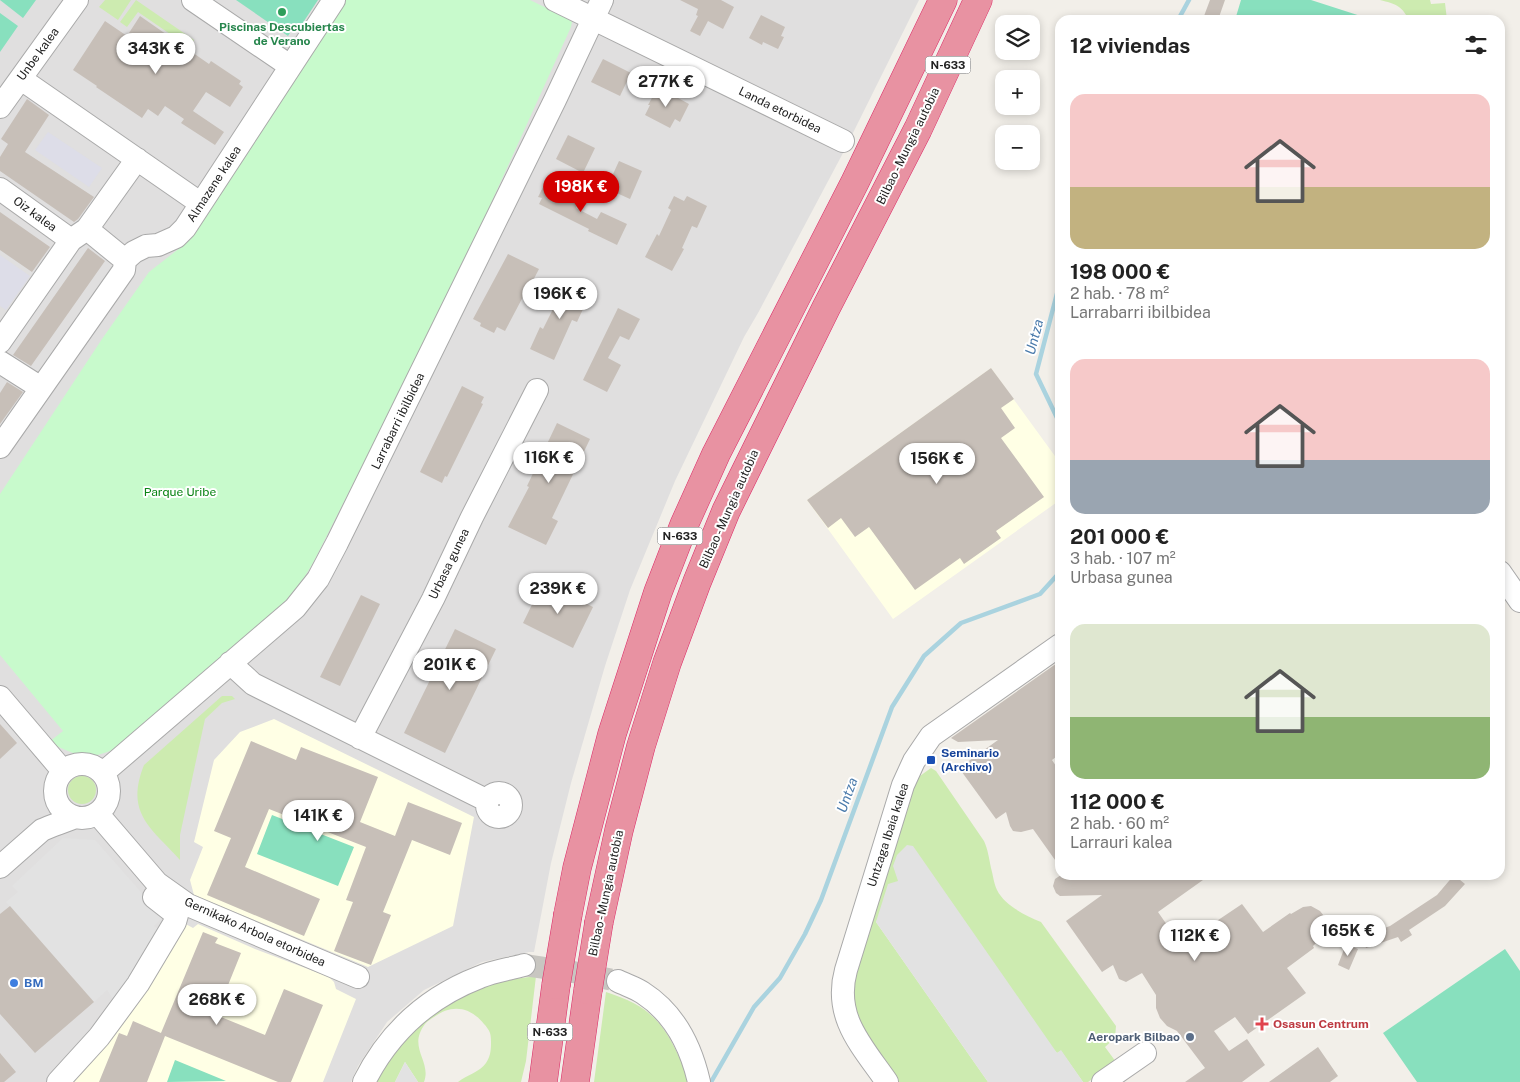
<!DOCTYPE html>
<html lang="es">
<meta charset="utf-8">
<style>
:root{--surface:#fff;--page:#f2f2f2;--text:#222;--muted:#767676;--accent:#d40000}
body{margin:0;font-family:"Public Sans",sans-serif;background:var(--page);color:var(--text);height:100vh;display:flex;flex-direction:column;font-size:19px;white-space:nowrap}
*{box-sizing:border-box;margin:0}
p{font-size:16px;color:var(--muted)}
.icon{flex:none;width:28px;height:28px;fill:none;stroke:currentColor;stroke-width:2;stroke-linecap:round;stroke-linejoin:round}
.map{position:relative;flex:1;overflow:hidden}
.details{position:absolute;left:1055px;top:15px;width:450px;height:865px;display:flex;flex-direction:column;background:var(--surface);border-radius:15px;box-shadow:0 2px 8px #0003}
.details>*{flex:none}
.controls{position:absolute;left:995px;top:15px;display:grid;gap:10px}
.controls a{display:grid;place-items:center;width:45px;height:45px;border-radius:10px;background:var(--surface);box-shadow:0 2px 8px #0003;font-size:25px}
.price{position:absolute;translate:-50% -42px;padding:0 11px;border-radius:18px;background:#fff;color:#222;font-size:16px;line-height:32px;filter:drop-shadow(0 1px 2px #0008)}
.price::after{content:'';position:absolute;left:50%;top:30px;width:15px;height:11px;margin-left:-8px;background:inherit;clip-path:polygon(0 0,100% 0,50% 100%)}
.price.active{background:var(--accent);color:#fff}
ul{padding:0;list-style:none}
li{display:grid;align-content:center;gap:10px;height:265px;padding:0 15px}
li span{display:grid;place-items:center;height:155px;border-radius:15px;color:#555}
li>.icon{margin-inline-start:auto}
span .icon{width:90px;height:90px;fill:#fffc;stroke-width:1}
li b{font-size:21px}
h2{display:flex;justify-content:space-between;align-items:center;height:60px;padding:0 15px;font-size:21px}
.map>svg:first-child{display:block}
.residential{fill:#e0dfdf}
.education{fill:#ffffe5}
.grass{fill:#cdebb0}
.park{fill:#c8facc}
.pitch{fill:#88e0be}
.parking{fill:#e2e2e2}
.plaza{fill:#dddde8}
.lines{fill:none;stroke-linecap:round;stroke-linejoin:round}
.stream{stroke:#aad3df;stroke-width:4.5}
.building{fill:#c7bfb8}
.minor-tunnel{stroke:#c8c6c1;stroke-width:22;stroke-dasharray:22 11;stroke-linecap:butt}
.minor-casing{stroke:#a9a9a9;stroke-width:24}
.highway-casing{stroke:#dc2a67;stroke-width:29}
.minor{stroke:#fff;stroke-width:22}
.highway{stroke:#e892a2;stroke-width:28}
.highway-bridge-casing{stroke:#dc2a67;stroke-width:29;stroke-linecap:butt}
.highway-bridge{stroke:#e892a2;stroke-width:28}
.leisure-dot{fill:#2e9e5b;stroke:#fff;stroke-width:2}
.transit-dot{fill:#1a4fb4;stroke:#fff;stroke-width:2}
.shop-dot{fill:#3f7fe0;stroke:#fff;stroke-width:2}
.health-dot{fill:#e0444e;stroke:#fff;stroke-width:2}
.service-dot{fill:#5c6f8a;stroke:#fff;stroke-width:2}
.labels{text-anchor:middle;stroke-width:4;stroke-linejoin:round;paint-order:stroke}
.shield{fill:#fff;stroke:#646464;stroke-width:1}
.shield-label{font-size:11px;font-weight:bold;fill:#222}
.leisure-label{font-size:12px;font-weight:bold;fill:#27864d;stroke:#fff}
.street-label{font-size:12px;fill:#222;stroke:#fff}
.park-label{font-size:12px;fill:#0c8416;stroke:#fff}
.transit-label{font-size:12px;font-weight:bold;fill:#164399;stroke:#fff;text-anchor:start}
.shop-label{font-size:12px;font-weight:bold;fill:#366cbe;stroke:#fff;text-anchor:start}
.health-label{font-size:12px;font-weight:bold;fill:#be3a42;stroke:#fff;text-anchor:start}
.service-label{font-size:12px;font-weight:bold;fill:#4e5e75;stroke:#fff;text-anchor:end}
.water-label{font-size:14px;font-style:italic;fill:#4a7aab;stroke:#fff}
</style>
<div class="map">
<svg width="1520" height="1082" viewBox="0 0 1520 1082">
<rect width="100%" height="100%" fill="#f2efe9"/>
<!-- residential -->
<path class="residential" d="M0,0h919l-76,153 -85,160 -14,24 -69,144 -45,109 -25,76 -34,117 -20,80 -17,89h-5l-47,10 -58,28 -37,32 -29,44 -7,16h-351z"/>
<!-- education -->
<path class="education" d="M991,368l69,95v37l-167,119 -86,-119z
M274,719l200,98 -21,109 -85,41 -174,-72 -4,-15 13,-33 -9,-5 20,-82 26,-28z
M182,922l11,6 5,-4 57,25 74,28 5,5 2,7 20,10 -33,83h-261z"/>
<!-- grass -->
<path class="grass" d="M105,0h26l-13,20 -19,-13z
M136,0l58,40 -5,7 -51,-35 -11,15 -7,-5z
M1380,0h50l1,4 14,-1 2,17h-38c-8,-15 -13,-16 -29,-20z
M222,696h10l3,3 -13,4 -17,16 -25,116v25c-30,-33 -55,-47 -36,-95z
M931,768l5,3 48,70c4,9 5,17 7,27 2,7 3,16 6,22 8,16 28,25 44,32l75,104 -1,12 -10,9 11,15 -28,20h-5l-22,-31 -4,2 -158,-172 -23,41 112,160h-92l-37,-54 -8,-36 62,-211z
M68 790a14 14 0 1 1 28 0a14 14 0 1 1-28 0Z
M536,976l-10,85 -5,21h-63c9,-7 22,-10 28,-19 4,-6 5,-12 5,-19 0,-3 0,-8 -1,-11 -1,-3 -4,-7 -6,-9 -14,-18 -33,-20 -50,-7 -3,2 -7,4 -9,7 -18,24 7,37 -1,58h-6l-13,-20 -10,20h-23l24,-38 45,-40 59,-23z
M606,992c40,13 56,27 73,65 4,8 8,16 11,25h-96z"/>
<!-- park -->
<path class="park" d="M344,0h186l37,18 5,4 -1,5 -114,251 -144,285 -20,33 -177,152c-27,14 -42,7 -67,-6l14,-11 -63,-76v-161l102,-155 47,-67 36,-28z"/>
<!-- pitch -->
<path class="pitch" d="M0,0h36l-13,18z
M236,0h82l-18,27 -5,-2 -7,11z
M1241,0h70l62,20h-138z
M0,13l18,13 -18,26z
M272,815l82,32 -16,39 -81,-32z
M1505,949l15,22v111h-103l-34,-49z
M175,1060l51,21 -59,1z"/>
<!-- parking -->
<path class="parking" d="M63,838l32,2 68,77 -9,9 7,6 -21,35 -27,32 -6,-9 -13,12 -88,-100 12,-10 -6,-6z
M907,845l6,1 144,207 4,-3 22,32h-95l-112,-160 12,-38 10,-3 -5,-15 4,-11z
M405,1062l13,20h-23z"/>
<!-- plaza -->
<path class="plaza" d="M48,132l54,36 -13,19 -54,-37z
M0,255l30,21 -24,34 -6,-4z"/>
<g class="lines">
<!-- stream -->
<path class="stream" d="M1178,20l11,-20
M1060,282l-24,92 24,50
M711,1082l43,-75 26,-29 25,-44 16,-34 71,-193 32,-51 37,-33 79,-29 20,-22"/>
</g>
<!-- building -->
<path class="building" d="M680,0h41l13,7 -11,22 -15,-8 -8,15 -10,-5 8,-15 -2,-1 2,-6z
M1210,0h15l-7,20 -14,-4z
M761,15l24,12 -4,9 3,1 -6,12 -15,-7 -1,3 -13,-7z
M140,16l69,48 2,-3 30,20 -2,3 4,3 -13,20 -24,-15 -13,19 31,21 -9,13 -34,-22 3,-4 -19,-13 -7,10 -10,-7 -6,9 -46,-31 1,-1 -24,-16 32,-49 22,15z
M603,59l28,14 -11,23 -29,-14z
M658,87l31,17 -9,18 -5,-3 -5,9 -25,-13 5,-10h-2z
M27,99l22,16 -24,37 69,45 -16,22 -4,3 -74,-51v-14l8,-13 -7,-5z
M568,135l27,13 -12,25 -27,-14z
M619,161l23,10 -12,28 -20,-9 1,-3 -3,-2z
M550,182l31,15 -5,11 21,11 4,-7 26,12 -10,21 -29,-14 1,-2 -50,-25 3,-6 -4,-1 6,-12 4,2z
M674,196l10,5 3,-5 20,10 -10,22 -5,-2 -10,22 2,1 -12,22 -27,-14 12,-23 2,2 12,-26 -3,-2z
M0,212l50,35 -18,25 -32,-22z
M88,248l17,13 -74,105 -18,-11z
M508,254l31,15 -13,25 -1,-1 -20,38 -8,-4 -3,6 -14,-7 1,-3 -8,-4z
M563,281l27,13 -13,28 -5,-2 -18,40 -24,-11 10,-22 3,2 12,-24 -3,-1z
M618,308l22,11 -11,21 -9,-4 -12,22 13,7 -14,27 -24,-12z
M991,368l23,31 -13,9 14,20 -14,10 43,59 -48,34 5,7 -37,26 -4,-6 -45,32 -46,-63 -14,10 -14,-19 -13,10 -21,-28z
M7,382l16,10 -23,32v-31z
M462,386l22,11 -3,6 2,1 -36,73 -2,-1 -3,7 -22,-11z
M557,423l33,16 -38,79 6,3 -12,24 -38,-18 21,-40 -2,-1z
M543,582l50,25 -20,41 -50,-25z
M361,595l19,9 -40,82 -20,-9z
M455,629l41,20 -51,104 -41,-20z
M1060,661v93l-8,6 8,12v95l-27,-38 -12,3 -8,-1 -3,-5 -4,-14 -10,7 -37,-51 39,-28 -40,2 -7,-4z
M0,724l17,19 -17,16z
M251,741l45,19 5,-13 77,30 -18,45 35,14 13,-34 54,21 -12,32 -38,-15 -29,72 8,3 -20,50 -37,-14 19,-49 -7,-2 20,-53 -97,-38 -24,58 75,32 -16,37 -97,-41 24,-57 -17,-7z
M1061,875h149l-52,37 23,33 61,-41 21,28 27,-19 1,1 12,-7 8,-1 9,5 4,5 2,7v6l-2,6 -11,11 1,2 -27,20 19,25 -58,41 -13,-17 -21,14 15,20 18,-12 18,26 -23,17h-57l20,-14 -28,-37 -10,-5 -7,-8 -4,-10v-13l-14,-22 -16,9 -7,-3 -6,-14 -11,7 -36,-51 36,-26 -42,1 -4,-3 -3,-7 2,-7z
M1454,875l11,9 -20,22 -36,24 3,5 -11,7 -3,-5 -32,11 -4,-12 28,-10 47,-31z
M10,906l84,96 -59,51 -35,-39v-100z
M203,932l15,6 -3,5 26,10 -25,62 49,20 19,-46 39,16 -32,77h-13l-113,-46 -18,46h-48l20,-49 8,3 6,-15 28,12z
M1346,944l12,5 -9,21 -11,-5z
M1318,1047l20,29 -8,6h-61z
M0,1053l16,19 -12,10h-4z"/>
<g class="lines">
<!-- minor-tunnel -->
<path class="minor-tunnel" d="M524,965l49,7 45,9"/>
<!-- minor casing -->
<g class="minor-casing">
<path id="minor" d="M193,0l97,66
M555,0l288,141
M21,79l179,124
M0,107l77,-107
M0,189l71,51
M87,229l38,31
M0,342l71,-102 16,-11 50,-70
M0,362l41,26
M0,447l124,-177 1,-10 9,-8 12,-6 12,-1 18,-8 9,-9 149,-228
M1500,572l20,29
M230,663l23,21 235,117
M0,697l63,74
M360,738l73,-139 39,-82 65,-127
M55 791a27 27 0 1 1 54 0a27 27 0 1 1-54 0Z
M103,773l192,-165 23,-29 19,-36 218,-443 47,-100
M487 805a12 12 0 1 1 24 0a12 12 0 1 1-24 0Z
M97,813l60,70 31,22 170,72
M0,867l42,-37c11,-5 22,-8 33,-13
M618,981c8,4 18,7 25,12 31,20 48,54 56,89
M58,1082l41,-45 39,-53 37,-62 2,-7 -23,-18
M364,1082c25,-50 64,-85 116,-105 14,-6 30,-8 44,-12
M887,1082c-25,-36 -54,-65 -41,-112l57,-185 11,-24 17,-25 129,-91
M1103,1082l42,-29"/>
</g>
<!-- highway casing -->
<g class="highway-casing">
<path id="highway" d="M568,914l9,-46 35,-134 46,-142 26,-67 32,-71 139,-272 88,-182
M599,922l20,-92 22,-84 26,-83 30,-81 29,-71 100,-203 92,-179 60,-129
M543,1082l13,-97
M575,1082l13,-92"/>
</g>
<!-- minor -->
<use href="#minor" class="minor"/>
<!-- highway -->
<use href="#highway" class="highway"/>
<!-- highway-bridge casing -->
<g class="highway-bridge-casing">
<path id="highway-bridge" d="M556,985l12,-71
M588,990l11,-68"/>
</g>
<!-- highway-bridge -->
<use href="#highway-bridge" class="highway-bridge"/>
</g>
<!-- markers -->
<circle class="leisure-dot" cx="282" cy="12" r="5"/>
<rect class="transit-dot" x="926" y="755" width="10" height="10" rx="2.5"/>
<circle class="shop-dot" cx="14" cy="983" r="5"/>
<path class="health-dot" d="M1259.5 1016.5h5v5h5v5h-5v5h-5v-5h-5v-5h5z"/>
<circle class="service-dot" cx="1190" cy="1037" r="5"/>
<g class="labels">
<!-- shield labels -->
<g class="shield">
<rect x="925.5" y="56.5" width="45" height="17" rx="4"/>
<rect x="657.5" y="527.5" width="45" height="17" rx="4"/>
<rect x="527.5" y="1023.5" width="45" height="17" rx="4"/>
</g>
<g class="shield-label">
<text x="948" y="69">N-633</text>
<text x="680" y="540">N-633</text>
<text x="550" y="1036">N-633</text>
</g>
<!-- leisure labels -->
<g class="leisure-label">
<text x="282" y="31">Piscinas Descubiertas<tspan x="282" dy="14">de Verano</tspan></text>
</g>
<!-- street labels -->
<g class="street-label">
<text transform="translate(38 54) rotate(-54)" y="4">Unbe kalea</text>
<text transform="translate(780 110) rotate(26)" y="4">Landa etorbidea</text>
<text transform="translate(908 146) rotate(-64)" y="4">Bilbao - Mungia autobia</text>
<text transform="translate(214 184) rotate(-57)" y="4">Almazene kalea</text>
<text transform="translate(35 214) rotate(36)" y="4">Oiz kalea</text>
<text transform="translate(398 421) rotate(-64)" y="4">Larrabarri ibilbidea</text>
<text transform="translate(729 509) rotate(-66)" y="4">Bilbao - Mungia autobia</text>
<text transform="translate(449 564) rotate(-64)" y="4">Urbasa gunea</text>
<text transform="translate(888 835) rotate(-72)" y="4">Untzaga Ibaia kalea</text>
<text transform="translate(606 893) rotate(-78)" y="4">Bilbao - Mungia autobia</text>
<text transform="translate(255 932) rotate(24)" y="4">Gernikako Arbola etorbidea</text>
</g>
<!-- park labels -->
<g class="park-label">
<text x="180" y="496">Parque Uribe</text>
</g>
<!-- transit labels -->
<g class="transit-label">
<text x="941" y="757">Seminario<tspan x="941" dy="14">(Archivo)</tspan></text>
</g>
<!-- shop labels -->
<g class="shop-label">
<text x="24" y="987">BM</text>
</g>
<!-- health labels -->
<g class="health-label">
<text x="1273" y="1028">Osasun Centrum</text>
</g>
<!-- service labels -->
<g class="service-label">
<text x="1180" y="1041">Aeropark Bilbao</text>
</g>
<!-- water labels -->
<g class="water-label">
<text transform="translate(1034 337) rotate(-75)" y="5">Untza</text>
<text transform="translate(847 795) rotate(-70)" y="5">Untza</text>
</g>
</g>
</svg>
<div class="controls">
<a><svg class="icon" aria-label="layers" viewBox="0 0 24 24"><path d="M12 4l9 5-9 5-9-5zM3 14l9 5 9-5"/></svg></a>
<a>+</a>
<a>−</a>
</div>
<b class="price" style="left:156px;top:75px">343K €</b>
<b class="price" style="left:666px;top:108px">277K €</b>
<b class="price active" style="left:581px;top:213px">198K €</b>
<b class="price" style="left:560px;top:320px">196K €</b>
<b class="price" style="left:549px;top:484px">116K €</b>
<b class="price" style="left:937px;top:485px">156K €</b>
<b class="price" style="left:558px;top:615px">239K €</b>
<b class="price" style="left:450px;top:691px">201K €</b>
<b class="price" style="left:318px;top:842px">141K €</b>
<b class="price" style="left:1348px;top:957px">165K €</b>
<b class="price" style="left:1195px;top:962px">112K €</b>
<b class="price" style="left:217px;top:1026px">268K €</b>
<section class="details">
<h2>12 viviendas<svg class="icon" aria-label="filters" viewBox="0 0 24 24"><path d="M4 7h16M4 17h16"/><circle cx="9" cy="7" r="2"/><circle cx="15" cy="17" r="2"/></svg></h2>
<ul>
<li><span style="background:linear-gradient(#f6c9c9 60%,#c2b280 0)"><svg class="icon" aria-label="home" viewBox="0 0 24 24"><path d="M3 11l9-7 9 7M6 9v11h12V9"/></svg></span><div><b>198 000 €</b><p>2 hab. · 78 m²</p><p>Larrabarri ibilbidea</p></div></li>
<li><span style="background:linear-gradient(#f6c9c9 65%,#9aa5b1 0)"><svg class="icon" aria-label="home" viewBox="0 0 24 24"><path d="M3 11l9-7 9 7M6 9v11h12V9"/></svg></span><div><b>201 000 €</b><p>3 hab. · 107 m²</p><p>Urbasa gunea</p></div></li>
<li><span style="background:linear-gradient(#dfe7d0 60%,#8fb573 0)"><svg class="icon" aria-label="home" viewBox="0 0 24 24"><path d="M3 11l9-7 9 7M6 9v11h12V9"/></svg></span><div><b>112 000 €</b><p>2 hab. · 60 m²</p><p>Larrauri kalea</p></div></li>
</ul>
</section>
</div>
